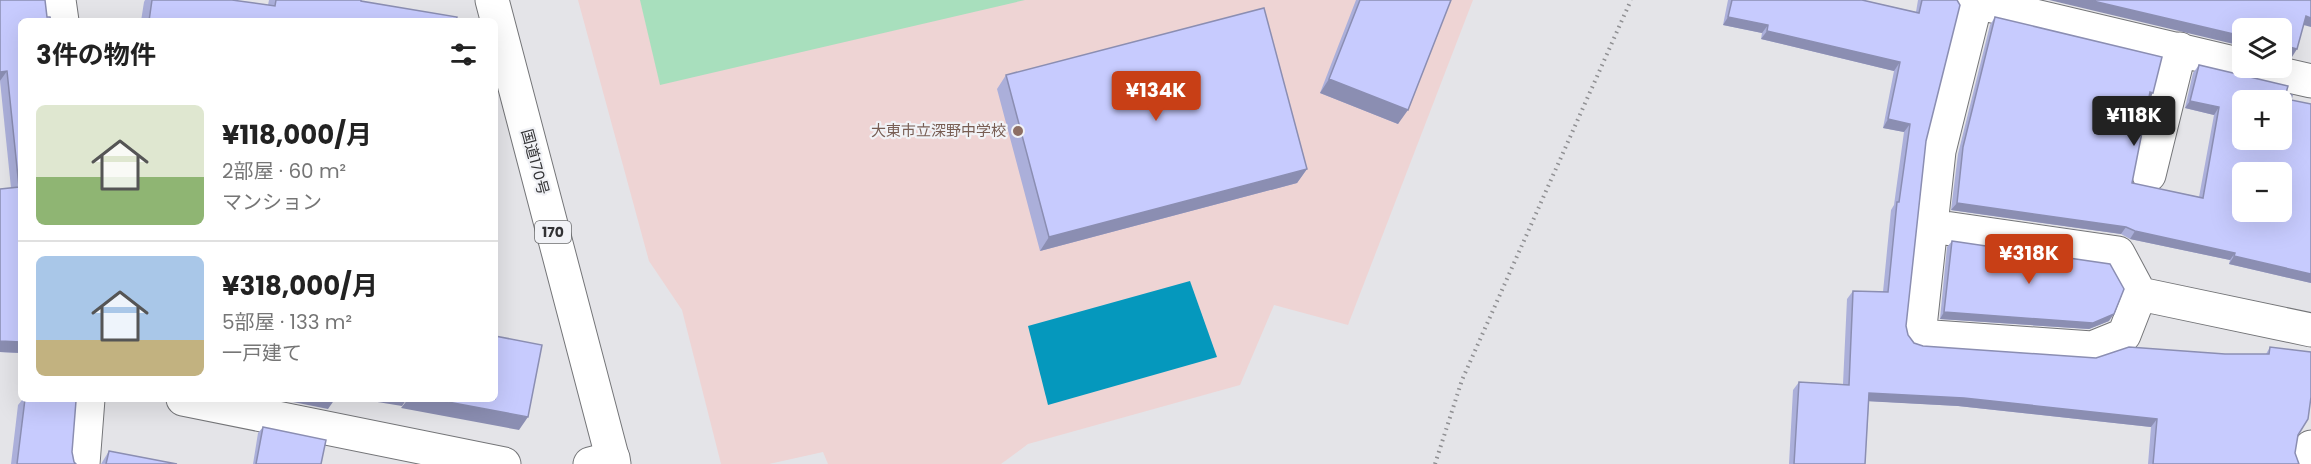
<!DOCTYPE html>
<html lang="ja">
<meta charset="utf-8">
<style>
:root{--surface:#fff;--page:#f6f6f6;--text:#222;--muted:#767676;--line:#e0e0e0;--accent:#c83f16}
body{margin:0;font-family:Poppins,"Noto Sans JP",sans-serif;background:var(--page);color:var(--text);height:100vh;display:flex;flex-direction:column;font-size:22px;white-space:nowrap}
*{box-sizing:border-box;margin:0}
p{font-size:20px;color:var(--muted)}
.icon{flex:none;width:33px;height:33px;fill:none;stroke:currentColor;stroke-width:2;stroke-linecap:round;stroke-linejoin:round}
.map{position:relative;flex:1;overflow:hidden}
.side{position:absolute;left:18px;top:18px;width:480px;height:384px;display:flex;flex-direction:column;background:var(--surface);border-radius:9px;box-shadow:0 6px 24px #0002}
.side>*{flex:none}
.fabs{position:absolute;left:2232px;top:18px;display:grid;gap:12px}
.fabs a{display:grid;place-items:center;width:60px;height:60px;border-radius:9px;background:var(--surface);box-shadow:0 6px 24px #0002;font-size:30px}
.price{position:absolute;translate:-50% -51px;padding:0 14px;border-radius:6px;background:var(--accent);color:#fff;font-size:20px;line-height:39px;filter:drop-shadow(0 2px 3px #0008)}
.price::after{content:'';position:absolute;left:50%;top:36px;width:18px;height:14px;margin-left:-9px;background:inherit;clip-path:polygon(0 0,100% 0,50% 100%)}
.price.on{background:#222;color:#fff}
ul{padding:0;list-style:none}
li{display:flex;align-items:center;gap:18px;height:150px;padding:0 18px}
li+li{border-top:2px solid var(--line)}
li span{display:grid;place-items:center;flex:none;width:168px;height:120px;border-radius:9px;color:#555}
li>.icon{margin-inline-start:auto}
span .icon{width:72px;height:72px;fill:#fffc;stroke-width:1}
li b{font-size:26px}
h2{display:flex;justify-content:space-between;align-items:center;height:72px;padding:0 18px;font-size:26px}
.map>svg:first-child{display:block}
.education{fill:#eed4d4}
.green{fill:#a8dfbd}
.water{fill:#0598bd}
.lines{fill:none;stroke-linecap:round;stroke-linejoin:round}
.minor-casing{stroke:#747578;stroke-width:35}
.trunk-casing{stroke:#747578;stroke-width:35}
.path{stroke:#8f8f92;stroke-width:4;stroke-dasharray:1.5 4.5;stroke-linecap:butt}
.minor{stroke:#fff;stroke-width:33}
.trunk{stroke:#fff;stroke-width:33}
.wall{fill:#abafda}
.shaded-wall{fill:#8b8eb2}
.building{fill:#c7cbfe;stroke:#8b8eb2;stroke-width:1.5;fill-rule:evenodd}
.education-dot{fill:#8d6e63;stroke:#f1f2f6;stroke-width:2}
.labels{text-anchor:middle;stroke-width:4.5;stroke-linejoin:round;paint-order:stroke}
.shield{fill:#f1f2f6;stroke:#6b6c6e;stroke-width:1.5}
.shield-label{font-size:14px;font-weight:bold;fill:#323234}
.education-label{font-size:15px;fill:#785e54;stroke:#f1f2f6;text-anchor:end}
.street-label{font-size:15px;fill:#323234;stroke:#f1f2f6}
</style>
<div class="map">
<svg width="2311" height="464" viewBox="0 0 2311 464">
<rect width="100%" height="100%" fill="#e4e4e8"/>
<!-- education -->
<path class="education" d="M578,0h895l-125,325 -74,-20 -34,80 -212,59 -27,20h-173l-5,-12 -54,12h-48l-39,-154 -33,-49z"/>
<!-- green -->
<path class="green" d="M640,0h385l-365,85z"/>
<!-- water -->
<path class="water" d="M1190,281l27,76 -169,48 -20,-79z"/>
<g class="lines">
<!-- minor casing -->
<g class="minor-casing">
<path id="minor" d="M59,0l3,21
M1967,0l275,65
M1976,2l-37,149 -20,185 173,12 32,-13 16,-41 171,36
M2255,68l56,13
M2149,175l31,-126
M1931,226l187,27 22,41
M183,399l321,65
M83,464l5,-65
M590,464l23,-6
M2308,464l3,-17"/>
</g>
<!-- trunk casing -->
<g class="trunk-casing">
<path id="trunk" d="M492,0l122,464"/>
</g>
<!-- path -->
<path class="path" d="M1435,464l27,-84 169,-380"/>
<!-- minor -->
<use href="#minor" class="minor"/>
<!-- trunk -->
<use href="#trunk" class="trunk"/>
</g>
<!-- wall -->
<path class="wall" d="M145,0h87l36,5 1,-5h92v1l95,20h-315l3,-19z
M1356,0h95l-53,124 -78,-31z
M1728,0h134l54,12 2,-12h39l-31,141 -20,185 2,9 6,8 9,3 173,12 129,-4h41l4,-7 28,88 -3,18 4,11h-151l3,-37 -193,-21 -89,-5 -4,63h-76l4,-74 6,-8 44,2 4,-85 6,-8 30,1 8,-82 3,-5 10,-73 -21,-4 11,-57 -133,-32 1,-6 -39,-8z
M1995,17l153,83 -16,83 67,14 15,-82 -29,-7 8,-35 6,-8 87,28 5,7 20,183 -82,-19 1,-4 -100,-21 -9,-5 -170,-24 7,-56 32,-129z
M21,21v332l-21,-1v-163l11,-1 -11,-107z
M1006,75l301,94 -10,14 -257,68 -43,-162z
M1952,241l157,80 -20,8 -149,-10 7,-72z
M23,399h36l15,63 2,2h-65l7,-59z
M263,427l58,37h-68l5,-31z
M109,451l68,13h-76z"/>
<!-- shaded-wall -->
<path class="shaded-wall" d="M2049,0h40l153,36v10z
M2306,16l5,2v9l-11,-3z
M1728,17l40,8 -6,8 -39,-8z
M1767,31l133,31 -6,9 -133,-32z
M2282,45l15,4 -5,8 -10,-2z
M7,71l-7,10v-9z
M1329,79l79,31 -10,14 -78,-31z
M2150,92l3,1 -5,7z
M2190,101l29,6 -5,8 -29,-7z
M1888,119l22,5 -6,8 -21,-4z
M1307,169l-10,14 -257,68 9,-14z
M1957,203l169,24 -5,7 -170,-24z
M2135,231l100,22 -5,7 -100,-21z
M2234,256l77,18v9l-82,-19z
M1944,312l170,2 -5,7 -20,8 -149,-10z
M0,341l21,1v11l-21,-1z
M1869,393l95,5 193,21 -6,8 -193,-21 -94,-5z
M278,399h57l-7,10z
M359,399h48l-5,7z
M408,399h24l96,18 -9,13 -118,-22z"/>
<!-- building -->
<path class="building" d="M0,0h45l2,17h3l1,4h-30v321l-21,-1v-152l19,-2 -12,-116 -7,1z
M152,0h80l43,6 1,-6h85v1l96,16 -1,4h-307z
M1360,0h91l-43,110 -79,-31z
M1732,0h130l57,13 3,-13h35l3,5 -34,136 -20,185 2,9 6,8 9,3 173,12 33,-11 96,7h44l1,-7 41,5v45l-3,22 -10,16 -3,18 4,11h-146l4,-45 -193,-21 -95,-5 -4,71h-71l5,-82 50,3 4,-94 35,1 9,-90h2l11,-78 -22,-5 12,-57 -133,-31 1,-6 -40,-8z
M2089,0h222v18l-5,-2 -9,33 -15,-4v-17h-40v8z
M1264,8l43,161 -258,68 -43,-162z
M1995,17l167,40 -9,36 -3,-1 -18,91 71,15 16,-91 -29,-6 9,-36 89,21 -2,7 6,2 -1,5 20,4v170l-77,-18 1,-3 -100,-22 -9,-4 -169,-24 6,-56zM2242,100h40v40h-40zM2242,172h40v40h-40z
M1952,241l158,23 14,25 -10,25 -21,9 -149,-11z
M495,336l47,9 -14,72 -96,-18h63z
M25,399h34l17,2 -4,51 2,10 2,2h-59z
M263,427l63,13 -5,24h-65z
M109,451l68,13h-71z"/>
<!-- markers -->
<circle class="education-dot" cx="1018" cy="131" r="6"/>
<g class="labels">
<!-- shield labels -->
<rect class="shield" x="535" y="221" width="36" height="22" rx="4.5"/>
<g class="shield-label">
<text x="553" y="237">170</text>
</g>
<!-- education labels -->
<g class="education-label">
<text x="1006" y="136">大東市立深野中学校</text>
</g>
<!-- street labels -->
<g class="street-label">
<text transform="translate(535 162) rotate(75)" y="5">国道170号</text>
</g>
</g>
</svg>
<div class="fabs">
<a><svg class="icon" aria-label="layers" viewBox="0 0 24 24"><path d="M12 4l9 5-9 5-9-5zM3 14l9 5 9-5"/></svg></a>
<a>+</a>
<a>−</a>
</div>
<b class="price" style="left:1156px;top:122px">¥134K</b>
<b class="price on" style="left:2134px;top:147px">¥118K</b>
<b class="price" style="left:2029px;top:285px">¥318K</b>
<section class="side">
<h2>3件の物件<svg class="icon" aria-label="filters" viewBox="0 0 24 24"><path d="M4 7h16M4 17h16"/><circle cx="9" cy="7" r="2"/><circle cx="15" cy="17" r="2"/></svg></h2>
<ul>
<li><span style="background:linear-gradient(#dfe7d0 60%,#8fb573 0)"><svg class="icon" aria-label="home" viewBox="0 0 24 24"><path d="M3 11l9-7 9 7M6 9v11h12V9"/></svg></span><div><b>¥118,000/月</b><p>2部屋 · 60 m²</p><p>マンション</p></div></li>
<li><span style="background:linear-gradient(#a9c7e8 70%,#c2b280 0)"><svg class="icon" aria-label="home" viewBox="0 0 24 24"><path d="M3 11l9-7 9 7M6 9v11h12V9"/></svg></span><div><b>¥318,000/月</b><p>5部屋 · 133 m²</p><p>一戸建て</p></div></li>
</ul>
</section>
</div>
